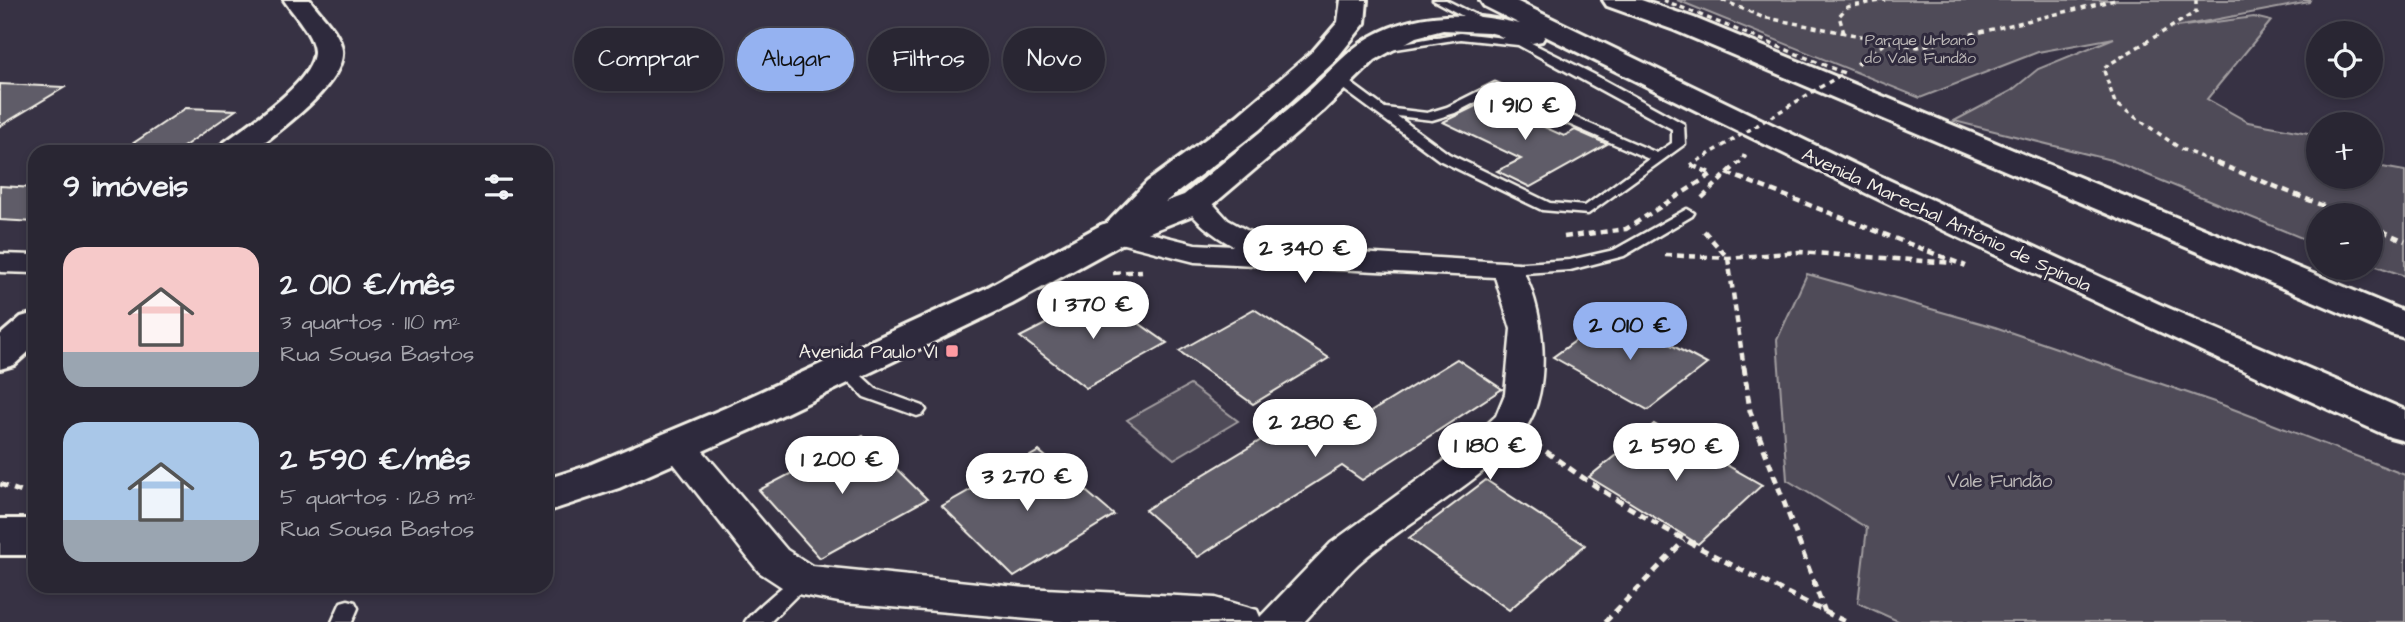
<!DOCTYPE html>
<html lang="pt">
<meta charset="utf-8">
<style>
:root{--surface:#292633;--page:#312e3b;--text:#f1f3f6;--muted:#a5a5ac;--line:#45434e;--accent:#95b2f1}
body{margin:0;font-family:"Architects Daughter",sans-serif;background:var(--page);color:var(--text);height:100vh;display:flex;flex-direction:column;font-size:26px;white-space:nowrap}
*{box-sizing:border-box;margin:0}
p{font-size:23px;color:var(--muted)}
.icon{flex:none;width:38px;height:38px;fill:none;stroke:currentColor;stroke-width:2;stroke-linecap:round;stroke-linejoin:round}
.map{position:relative;flex:1;overflow:hidden}
.panel{position:absolute;left:28px;top:145px;width:525px;height:448px;display:flex;flex-direction:column;background:var(--surface);border-radius:21px;box-shadow:0 4px 10px #0003,0 0 0 2px var(--line)}
.panel>*{flex:none}
.hud{position:absolute;left:574px;top:28px;width:665px;height:63px;display:flex;gap:14px}
.buttons{position:absolute;left:2306px;top:21px;display:grid;gap:14px}
.buttons a{display:grid;place-items:center;width:77px;height:77px;border-radius:50%;background:var(--surface);box-shadow:0 4px 10px #0003,0 0 0 2px var(--line);font-size:35px}
.price{position:absolute;translate:-50% -60px;padding:0 16px;border-radius:24px;background:#fff;color:#222;font-size:23px;line-height:46px;filter:drop-shadow(0 2px 4px #0008)}
.price::after{content:'';position:absolute;left:50%;top:42px;width:21px;height:16px;margin-left:-10px;background:inherit;clip-path:polygon(0 0,100% 0,50% 100%)}
.price.on{background:var(--accent);color:#111}
ul{padding:0;list-style:none}
li{display:flex;align-items:center;gap:21px;height:175px;padding:0 35px}
li span{display:grid;place-items:center;flex:none;width:196px;height:140px;border-radius:21px;color:#555}
li>.icon{margin-inline-start:auto}
span .icon{width:84px;height:84px;fill:#fffc;stroke-width:1}
li b{font-size:30px}
h2{display:flex;justify-content:space-between;align-items:center;height:84px;padding:0 35px;font-size:30px}
.pill{padding:0 24px;border-radius:32px;background:var(--surface);box-shadow:0 4px 10px #0003,0 0 0 2px var(--line);font-size:24px;line-height:63px}
.pill.on{background:var(--accent);color:#111}
.map>svg:first-child{display:block}
.green{fill:#504b59;stroke:#a29ea0;stroke-width:2}
.building{fill:#5f5c67;stroke:#f4f1e8;stroke-width:2}
.lines{fill:none;stroke-linecap:round;stroke-linejoin:round}
.lane-casing{stroke:#f4f1e8;stroke-width:5}
.street-casing{stroke:#f4f1e8;stroke-width:5}
.secondary-casing{stroke:#f4f1e8;stroke-width:6}
.highway-casing{stroke:#f4f1e8;stroke-width:6}
.path-far2{stroke:#f4f1e8;stroke-width:3.5;stroke-dasharray:5 4.5;stroke-linecap:butt}
.path-far1{stroke:#f4f1e8;stroke-width:4.5;stroke-dasharray:7 5;stroke-linecap:butt}
.path{stroke:#f4f1e8;stroke-width:5;stroke-dasharray:8 6;stroke-linecap:butt}
.lane{fill:#2f2a3d;fill-rule:evenodd}
.street{fill:#2f2a3d;fill-rule:evenodd}
.secondary{fill:#2f2a3d;fill-rule:evenodd}
.highway{fill:#2f2a3d;fill-rule:evenodd}
.path-bridge-far1{stroke:#f4f1e8;stroke-width:3.5;stroke-dasharray:5 4.5;stroke-linecap:butt}
.path-bridge{stroke:#f4f1e8;stroke-width:4.5;stroke-dasharray:7 5;stroke-linecap:butt}
.poi-dot{fill:#ff9aa2;stroke:#2f2a3d;stroke-width:2.5}
.labels{text-anchor:middle;stroke-width:6;stroke-linejoin:round;paint-order:stroke}
.far-park-label{font-size:16px;fill:#bbb7b6;stroke:#2f2a3d}
.street-label{font-size:19px;fill:#f4f1e8;stroke:#2f2a3d}
.poi-label{font-size:19px;fill:#f4f1e8;stroke:#2f2a3d;text-anchor:end}
.park-label{font-size:19px;fill:#bbb7b6;stroke:#2f2a3d}
</style>
<div class="map">
<svg width="2405" height="622" viewBox="0 0 2405 622">
<rect width="100%" height="100%" fill="#373244"/>
<filter id="ink" filterUnits="userSpaceOnUse"><feTurbulence type="fractalNoise" baseFrequency=".0143" numOctaves="2"/><feDisplacementMap in="SourceGraphic" scale="14" xChannelSelector="R" yChannelSelector="G"/><feConvolveMatrix kernelMatrix="1 2 1 2 8 2 1 2 1" color-interpolation-filters="sRGB"/></filter>
<g filter="url(#ink)">
<!-- green -->
<path class="green" d="M1677,0h633l-1,2 -133,25 78,-10 17,4 -64,78 41,23 71,13v42h52v-12l34,6v105l-34,-12v-49h-52v30l-208,-85 -157,-39 57,-30 27,-22 76,-31 -76,14 -118,46z
M1807,274l188,53 225,77 185,71v147h-505l-42,-19 9,-75 -80,-48 -10,-140z
M1190,385l48,36 -64,38 -47,-39z"/>
<!-- building -->
<path class="building" d="M0,84l65,3 -65,39z
M1486,101l78,35 11,-6 32,14 -77,43 -33,-16 24,-12 -78,-37z
M186,108l50,2 -60,42h-56z
M0,186l35,2v34l-35,-2z
M1100,296l67,47 -81,45 -66,-51z
M1254,309l75,49 -76,46 -74,-53z
M1613,314l94,50 -59,46 -95,-53z
M1457,359l45,30 -140,91 -20,-14 -144,91 -53,-47 146,-88 29,21z
M1654,424l108,61 -64,59 -109,-67z
M863,436l64,63 -107,59 -61,-68z
M1039,451l75,64 -100,62 -72,-71z
M1486,480l99,65 -76,65 -100,-72z"/>
<g class="lines">
<!-- lane casing -->
<g class="lane-casing">
<path id="lane" d="M1433,0h13l147,74 91,50 1,20 -97,70 -46,-4 -103,-50 -104,-77v-6h8l42,31 42,5 20,-6 48,-24 162,70 15,-10v-14l-154,-84 -58,-6 -83,13v-4l4,-1 79,-14 44,5zM1495,92l154,67 -64,47 -35,-3 -101,-49 -52,-38 35,4 23,-7z
M1687,209l7,4 -2,3 -68,40 -54,14 -63,4 -8,-5 8,-5 63,-4 44,-10z
M844,364l6,1 26,24 47,17 3,4 -3,4 -6,2 -53,-19 -28,-28z
M802,572l7,3 3,5 -42,42h-25c3,-7 50,-47 57,-50z
M348,600l7,2 3,6 -6,14h-20l9,-20z"/>
</g>
<!-- street casing -->
<g class="street-casing">
<path id="street" d="M1196,194l10,2 22,24 51,28 239,15c27,39 36,128 6,167 -44,56 -114,87 -166,134 -19,18 -36,39 -54,58h-240l-220,-19 -42,-8 -14,-4 -29,-19 -99,-126 5,-9 13,-3 13,3 96,113 25,16 214,22 189,10 42,12 3,7 71,-74 127,-92 38,-35 9,-22 6,-65 -16,-52 -300,-15 -91,-23 -5,-6 5,-6 10,-3 81,20 38,2c-21,-12 -37,-24 -51,-44l4,-6z
M0,254l35,1v18l-35,-1z"/>
</g>
<!-- secondary casing -->
<g class="secondary-casing">
<path id="secondary" d="M284,0h26c10,14 30,32 32,50 4,34 -66,83 -90,102h-36l5,-7c23,-18 94,-63 93,-94 -1,-17 -21,-37 -30,-51z
M1114,222l13,3 5,8 -5,8 -115,63 -257,124 -136,60 -73,24v-33l41,-13 138,-58 261,-120 115,-63z
M35,313v33l-21,19 -14,4v-34l21,-18z
M0,519h35v36h-35z"/>
</g>
<!-- highway casing -->
<g class="highway-casing">
<path id="highway" d="M1341,0h26l-2,23 -32,40 -74,67 -94,72 19,-7c38,-32 77,-63 115,-95 19,-16 35,-35 54,-51 48,-38 110,-39 167,-25l-36,-18 -4,-6h34l344,166 301,138 246,106v31l-15,-4c-284,-128 -566,-262 -845,-401l-3,5 -10,2 -44,-11 -45,-2 -27,7 -41,23 -52,51 -115,98 -81,32 -13,3 -13,-3 -5,-8 5,-8 6,-2 40,-41 90,-66 76,-65 25,-29z
M1603,0h38l53,18 711,294v26l-14,-4 -717,-304 -67,-24z"/>
</g>
<!-- path-far2 -->
<path class="path-far2" d="M1722,0l40,17 156,30 197,-47
M2196,0v12l-93,56 12,35 66,46 40,16
M1844,33l-5,-17 8,-9 38,-7
M1857,64l29,-21
M1737,165l8,-8 -3,-1"/>
<!-- path-far1 -->
<path class="path-far1" d="M2217,163l129,52
M1727,173l239,93
M1702,198l36,-35
M2371,226l34,15
M1704,231l24,27 16,111
M1665,255l63,3 71,-6 154,11
M1113,273l29,-2"/>
<!-- path -->
<path class="path" d="M1744,367l6,44 75,201
M1535,443c96,74 203,126 311,179
M0,484l35,13
M1605,622l79,-81"/>
<!-- lane -->
<use href="#lane" class="lane"/>
<!-- street -->
<use href="#street" class="street"/>
<!-- secondary -->
<use href="#secondary" class="secondary"/>
<!-- highway -->
<use href="#highway" class="highway"/>
<!-- path-bridge-far1 -->
<path class="path-bridge-far1" d="M1663,0l181,73 -153,92"/>
<!-- path-bridge -->
<path class="path-bridge" d="M1564,237l62,-8 86,-55 -21,-9 3,-2"/>
</g>
</g>
<!-- markers -->
<rect class="poi-dot" x="945" y="344" width="14" height="14" rx="3.5"/>
<g class="labels">
<!-- far-park labels -->
<g class="far-park-label">
<text x="1920" y="45">Parque Urbano<tspan x="1920" dy="18">do Vale Fundão</tspan></text>
</g>
<!-- street labels -->
<g class="street-label">
<text transform="translate(1947 219) rotate(25)" y="7">Avenida Marechal António de Spínola</text>
</g>
<!-- poi labels -->
<g class="poi-label">
<text x="938" y="358">Avenida Paulo VI</text>
</g>
<!-- park labels -->
<g class="park-label">
<text x="2000" y="487">Vale Fundão</text>
</g>
</g>
</svg>
<div class="buttons">
<a><svg class="icon" aria-label="locate" viewBox="0 0 24 24"><circle cx="12" cy="12" r="6"/><path d="M12 2v4M12 18v4M2 12h4M18 12h4"/></svg></a>
<a>+</a>
<a>−</a>
</div>
<b class="price" style="left:1525px;top:142px">1 910 €</b>
<b class="price" style="left:1305px;top:285px">2 340 €</b>
<b class="price" style="left:1093px;top:341px">1 370 €</b>
<b class="price on" style="left:1630px;top:362px">2 010 €</b>
<b class="price" style="left:1315px;top:459px">2 280 €</b>
<b class="price" style="left:1490px;top:482px">1 180 €</b>
<b class="price" style="left:1676px;top:483px">2 590 €</b>
<b class="price" style="left:842px;top:496px">1 200 €</b>
<b class="price" style="left:1027px;top:513px">3 270 €</b>
<div class="hud">
<a class="pill">Comprar</a>
<a class="pill on">Alugar</a>
<a class="pill">Filtros</a>
<a class="pill">Novo</a>
</div>
<section class="panel">
<h2>9 imóveis<svg class="icon" aria-label="filters" viewBox="0 0 24 24"><path d="M4 7h16M4 17h16"/><circle cx="9" cy="7" r="2"/><circle cx="15" cy="17" r="2"/></svg></h2>
<ul>
<li><span style="background:linear-gradient(#f6c9c9 75%,#9aa5b1 0)"><svg class="icon" aria-label="home" viewBox="0 0 24 24"><path d="M3 11l9-7 9 7M6 9v11h12V9"/></svg></span><div><b>2 010 €/mês</b><p>3 quartos · 110 m²</p><p>Rua Sousa Bastos</p></div></li>
<li><span style="background:linear-gradient(#a9c7e8 70%,#9aa5b1 0)"><svg class="icon" aria-label="home" viewBox="0 0 24 24"><path d="M3 11l9-7 9 7M6 9v11h12V9"/></svg></span><div><b>2 590 €/mês</b><p>5 quartos · 128 m²</p><p>Rua Sousa Bastos</p></div></li>
</ul>
</section>
</div>
